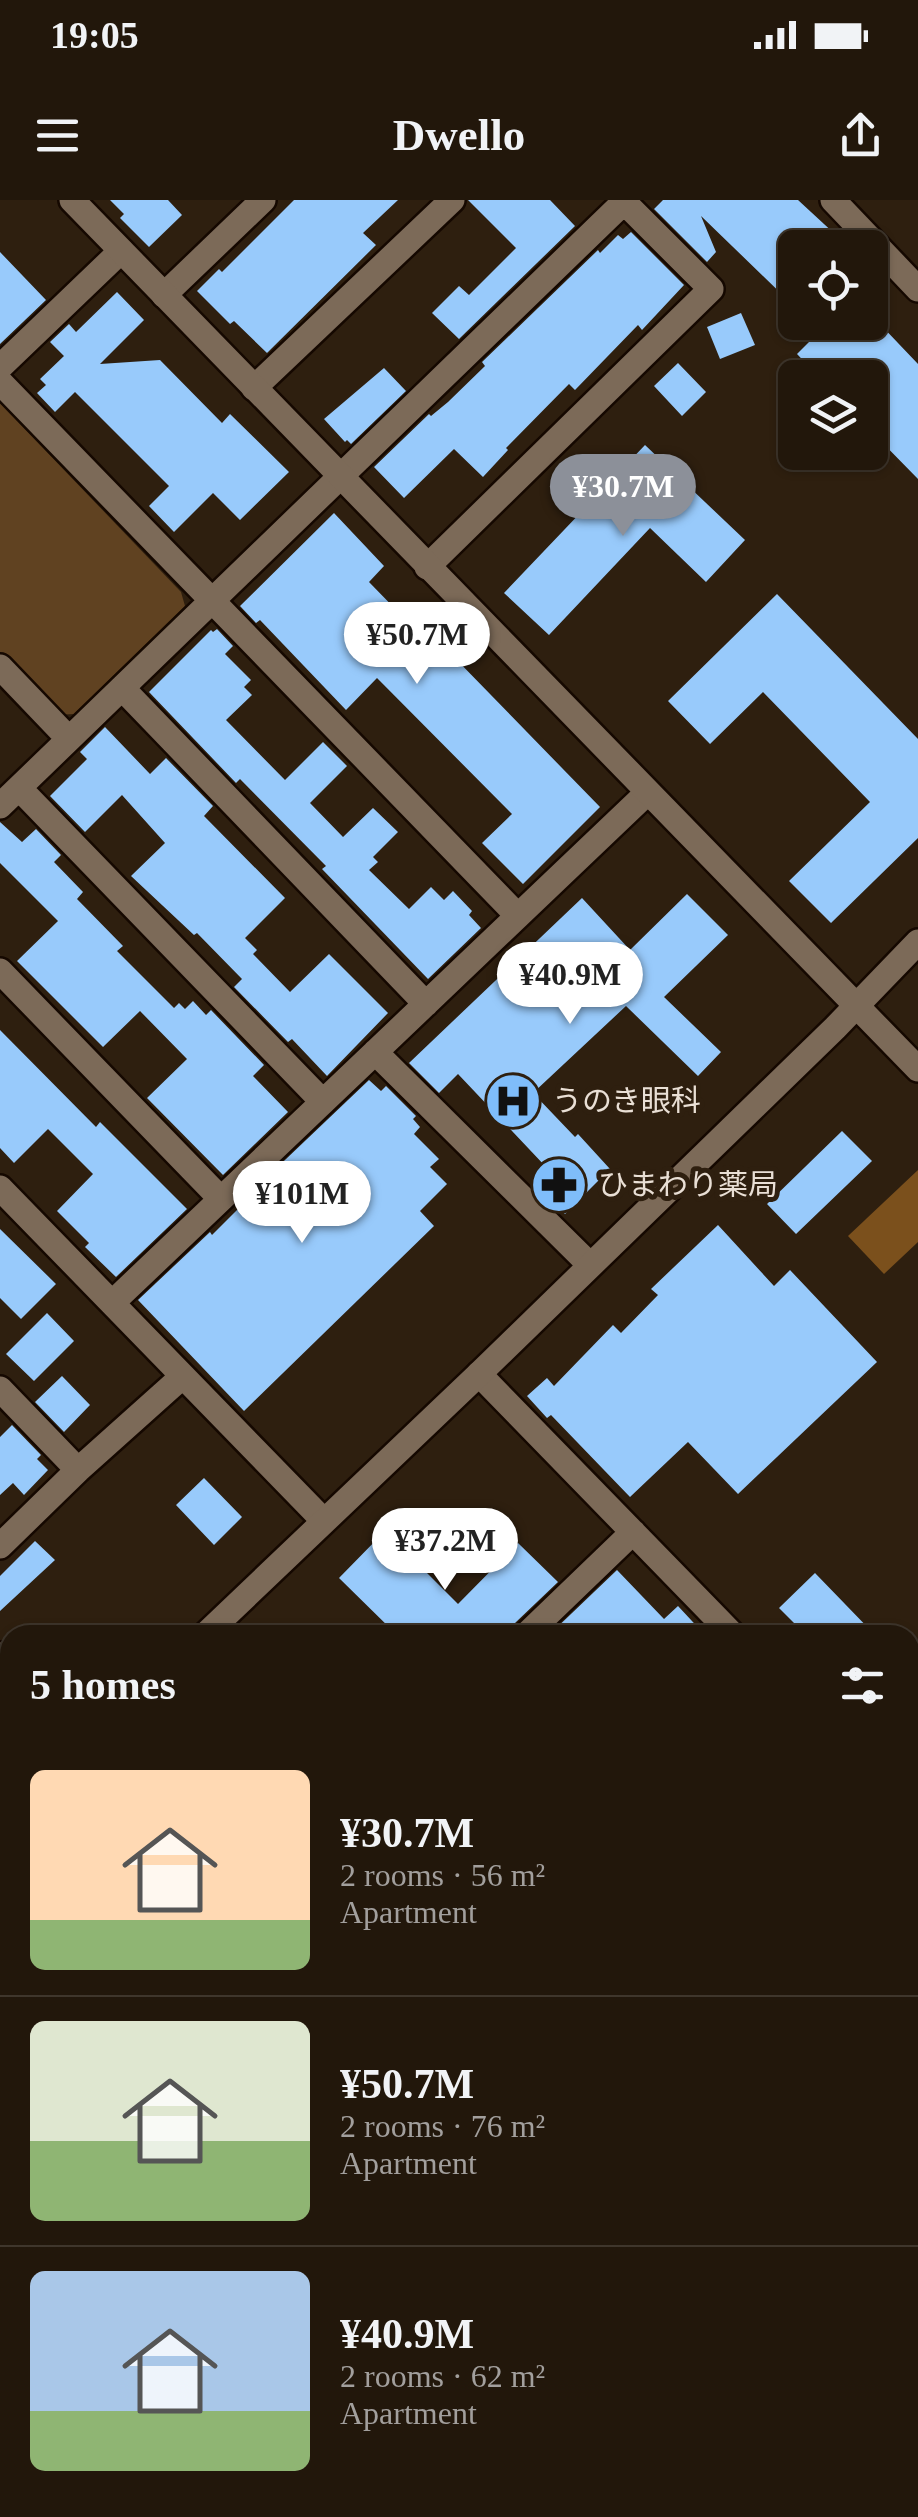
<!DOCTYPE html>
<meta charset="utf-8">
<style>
:root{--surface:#22170b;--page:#2e2419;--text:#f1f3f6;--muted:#a29f9d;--line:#3f362c;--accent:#8c9099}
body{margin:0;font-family:"Times New Roman","Noto Sans JP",serif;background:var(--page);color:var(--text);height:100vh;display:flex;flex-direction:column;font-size:38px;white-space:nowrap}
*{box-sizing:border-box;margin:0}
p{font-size:32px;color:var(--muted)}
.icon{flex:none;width:55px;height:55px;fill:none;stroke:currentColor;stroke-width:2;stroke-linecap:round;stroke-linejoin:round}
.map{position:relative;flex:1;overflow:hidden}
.drawer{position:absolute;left:0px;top:1425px;width:920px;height:892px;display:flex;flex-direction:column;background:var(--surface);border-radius:30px 30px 0 0;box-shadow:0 2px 8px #0004,0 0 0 2px var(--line)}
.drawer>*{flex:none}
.fabs{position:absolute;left:778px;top:30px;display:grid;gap:20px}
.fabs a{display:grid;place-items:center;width:110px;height:110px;border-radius:15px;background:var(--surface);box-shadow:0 2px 8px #0004,0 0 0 2px var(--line);font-size:50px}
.price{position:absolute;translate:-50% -85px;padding:0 22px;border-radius:35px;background:#fff;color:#222;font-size:32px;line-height:65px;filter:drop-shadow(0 2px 5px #0008)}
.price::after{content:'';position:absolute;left:50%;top:60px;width:30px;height:22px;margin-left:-15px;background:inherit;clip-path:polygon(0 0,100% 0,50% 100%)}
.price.selected{background:var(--accent);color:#fff}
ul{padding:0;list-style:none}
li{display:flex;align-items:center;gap:30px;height:250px;padding:0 30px}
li+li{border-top:2px solid var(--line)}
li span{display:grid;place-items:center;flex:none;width:280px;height:200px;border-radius:15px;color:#555}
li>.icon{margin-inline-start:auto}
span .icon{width:120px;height:120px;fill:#fffc;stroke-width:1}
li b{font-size:42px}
h2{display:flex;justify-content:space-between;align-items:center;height:120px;padding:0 30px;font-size:42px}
.status{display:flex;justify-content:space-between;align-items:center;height:70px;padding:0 50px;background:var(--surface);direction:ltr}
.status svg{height:28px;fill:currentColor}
header{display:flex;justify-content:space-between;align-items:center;height:130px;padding:0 30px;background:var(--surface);font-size:45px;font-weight:700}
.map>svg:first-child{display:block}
.green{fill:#604221}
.water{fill:#7b501c}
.building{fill:#98cafb}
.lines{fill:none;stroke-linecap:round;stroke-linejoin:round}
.minor-casing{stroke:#150800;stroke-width:30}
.tertiary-casing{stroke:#150800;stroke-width:30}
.minor{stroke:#7c6a58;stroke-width:25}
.tertiary{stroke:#7c6a58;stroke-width:25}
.labels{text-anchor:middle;stroke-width:10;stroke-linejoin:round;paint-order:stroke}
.poi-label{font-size:30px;fill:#e9dfd5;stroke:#2e1f0f;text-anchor:start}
</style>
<div class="status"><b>19:05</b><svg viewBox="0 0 49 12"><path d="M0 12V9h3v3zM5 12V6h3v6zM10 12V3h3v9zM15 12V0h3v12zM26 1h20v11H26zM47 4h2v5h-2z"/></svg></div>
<header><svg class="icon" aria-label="menu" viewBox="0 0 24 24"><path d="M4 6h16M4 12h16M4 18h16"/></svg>Dwello<svg class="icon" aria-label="share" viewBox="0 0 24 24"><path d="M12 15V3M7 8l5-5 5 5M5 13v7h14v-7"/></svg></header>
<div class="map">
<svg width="918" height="2317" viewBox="0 0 918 2317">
<rect width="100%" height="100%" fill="#2e1f0f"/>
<!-- green -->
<path class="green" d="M0,203l181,189 4,14 -111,108 -18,1 -56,-59z"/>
<!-- water -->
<path class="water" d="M918,970v72l-34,32 -36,-38z"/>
<!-- building -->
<path class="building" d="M110,0h58l14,15 -33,32 -29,-29 4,-4z
M294,0h104l-35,33 13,12 -109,108 -33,-32 -4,3 -33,-33 22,-22 3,3z
M468,0h82l25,26 -116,113 -27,-26 27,-27 10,9 47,-47z
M663,0h135l52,48h-55v59l-94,-91 15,36 -9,10 -53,-53z
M631,32l53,53 -42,45 -4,-5 -63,65 -6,-6 -63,64 2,2 -25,27 -29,-28 -50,49 -30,-31 55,-53 2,2 17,-14 37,-36 -3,-4 116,-112 2,3 18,-18 5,4z
M0,52l46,48 -46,44z
M117,92l27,28 -44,44 60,-4 62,63 8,-9 59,58 -49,48 -27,-27 -39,39 -25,-26 20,-20 -94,-94 -20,20 -18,-19 9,-8 -6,-6 24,-23 -14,-14 19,-18 7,8z
M741,113l14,32 -35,14 -13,-32z
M829,122h49l40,42v115l-48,-49v-52h-50l-23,-24z
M678,163l28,29 -24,24 -28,-30z
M384,168l22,23 -55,53 -4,-4 -2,2 -21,-23z
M645,245l100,95 -39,42 -56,-54 -101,107 -45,-42z
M334,313l50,53 -15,16 36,37 6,-6 189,194 -77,77 -41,-41 30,-29 -135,-136 -31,32 -86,-90 -4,3 -16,-17z
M777,394l141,145v99l-87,85 -42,-42 81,-79 -107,-110 -53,52 -42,-43z
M217,429l16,17 -8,8 26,26 -7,7 8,8 -26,25 59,60 38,-38 24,24 -37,37 33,34 30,-29 25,24 -25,25 5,5 -9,8 40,39 22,-22 13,13 9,-9 19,20 -3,4 12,13 -53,51 -106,-110 4,-3 -86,-87 -4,4 -87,-91 62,-62 2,2z
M105,527l45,47 16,-16 47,48 -9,10 81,82 -40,40 12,12 -4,4 37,38 39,-38 59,59 -61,63 -35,-37 -4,3 -54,-55 8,-8 -45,-46 -3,2 -63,-59 34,-33 -43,-48 -37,37 -35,-36 37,-37 -7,-7z
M0,622l22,20 14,-13 25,26 -7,7 29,30 -6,7 46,47 -6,5 57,57 5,-5 6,6 8,-8 13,14 5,-5 53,55 -11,11 35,36 -65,63 -76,-77 40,-39 -47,-48 -37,36 -86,-86 41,-40 -58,-58z
M687,694l41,41 -64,62 57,55 -23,24 -72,-70 -93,87 42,44 3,-3 32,35 -45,45 -33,-33 14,-14 -88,-93 -19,19 -30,-30 173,-165 48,52z
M0,830l96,97 4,-5 87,87 -71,68 -31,-30 4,-4 -32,-32 36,-37 -45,-45 -34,34 -14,-15z
M369,880l12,11 5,-5 30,30 -3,3 7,8 -6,7 25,25 -9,8 17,17 -27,27 14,15 -190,185 -106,-111 72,-68 2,3 35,-35 -2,-2z
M842,931l30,30 -76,73 -29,-30z
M718,1025l56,61 16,-16 87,92 -139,132 -50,-52 -58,55 -79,-82 -4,3 -20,-22 20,-18 7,8 59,-61 8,8 37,-38 -7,-6z
M0,1029l56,55 -35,35 -21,-21z
M47,1113l27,28 -40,40 -28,-27z
M62,1176l28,29 -26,27 -29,-30z
M12,1225l29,30 -4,4 11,11 -24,25 -11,-12 -13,12v-58z
M204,1278l38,39 -28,28 -38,-40z
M385,1331l73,73 60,-61 40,39 -43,41 -5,12h-113l-58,-57z
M35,1341l20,19 -55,51v-35z
M617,1370l47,49 14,-13 27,29h-156z
M815,1373l60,62h-69l-27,-27z"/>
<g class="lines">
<!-- minor casing -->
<g class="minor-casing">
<path id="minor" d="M833,0l85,89
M164,95l99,-95
M0,167l121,-116
M0,182l518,534
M254,188l198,-188
M427,367l284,-278 -89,-89
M0,467l69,72
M122,488l304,316
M19,588l304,314
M0,606l624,-604
M0,771l221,228
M375,852l214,212
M0,988l323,332
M112,1103l535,-510
M479,1174l254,261
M0,1189l78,81
M0,1346l78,-76 105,-94
M526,1435l107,-103
M910,1622l8,8
M0,1721l10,10
M910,1742l8,-8
M910,1982l8,-8
M910,2175l8,8
M0,2227l10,10
M79,2308l9,9
M370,2308l9,9
M566,2308l10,9
M157,2317l10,-9
M794,2317l10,-9"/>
</g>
<!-- tertiary casing -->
<g class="tertiary-casing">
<path id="tertiary" d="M72,0l846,869
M205,1435l274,-261 356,-346 83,-86
M0,1455l10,10
M0,1633l10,-9
M816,2308l10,9"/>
</g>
<!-- minor -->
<use href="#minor" class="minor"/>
<!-- tertiary -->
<use href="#tertiary" class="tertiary"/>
</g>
<!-- icons -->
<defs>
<g id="hospital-disc" transform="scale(2.875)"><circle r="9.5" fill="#7fbdfa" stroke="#2e1f0f"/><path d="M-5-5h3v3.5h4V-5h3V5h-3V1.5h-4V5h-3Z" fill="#111"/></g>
<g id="pharmacy-disc" transform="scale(2.875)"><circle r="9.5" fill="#7fbdfa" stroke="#2e1f0f"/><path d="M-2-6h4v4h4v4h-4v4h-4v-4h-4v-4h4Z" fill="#111"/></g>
</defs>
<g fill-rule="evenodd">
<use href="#hospital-disc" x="513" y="901"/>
<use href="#pharmacy-disc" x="559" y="985"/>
</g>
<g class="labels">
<!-- poi labels -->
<g class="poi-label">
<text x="552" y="911">うのき眼科</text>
<text x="598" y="995">ひまわり薬局</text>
</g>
</g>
</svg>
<div class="fabs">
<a><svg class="icon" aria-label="locate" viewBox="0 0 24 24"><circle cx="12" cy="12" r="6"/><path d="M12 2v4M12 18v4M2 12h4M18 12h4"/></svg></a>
<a><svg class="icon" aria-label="layers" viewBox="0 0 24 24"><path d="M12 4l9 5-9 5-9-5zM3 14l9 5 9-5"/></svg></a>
</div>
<b class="price selected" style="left:623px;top:339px">¥30.7M</b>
<b class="price" style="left:417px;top:487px">¥50.7M</b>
<b class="price" style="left:570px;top:827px">¥40.9M</b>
<b class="price" style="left:302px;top:1046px">¥101M</b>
<b class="price" style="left:445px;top:1393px">¥37.2M</b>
<section class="drawer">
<h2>5 homes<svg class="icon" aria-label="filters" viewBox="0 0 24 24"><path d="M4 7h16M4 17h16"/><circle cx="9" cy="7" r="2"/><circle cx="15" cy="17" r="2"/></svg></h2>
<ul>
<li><span style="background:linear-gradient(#ffd9b3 75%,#8fb573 0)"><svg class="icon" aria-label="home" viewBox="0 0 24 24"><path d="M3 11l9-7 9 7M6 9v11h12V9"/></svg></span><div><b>¥30.7M</b><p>2 rooms · 56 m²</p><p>Apartment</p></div></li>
<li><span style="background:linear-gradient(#dfe7d0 60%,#8fb573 0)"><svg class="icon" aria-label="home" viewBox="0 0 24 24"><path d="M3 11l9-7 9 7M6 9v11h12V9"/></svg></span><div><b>¥50.7M</b><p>2 rooms · 76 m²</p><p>Apartment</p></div></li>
<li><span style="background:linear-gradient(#a9c7e8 70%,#8fb573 0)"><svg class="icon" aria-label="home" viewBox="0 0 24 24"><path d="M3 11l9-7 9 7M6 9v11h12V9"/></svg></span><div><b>¥40.9M</b><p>2 rooms · 62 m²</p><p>Apartment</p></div></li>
</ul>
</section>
</div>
